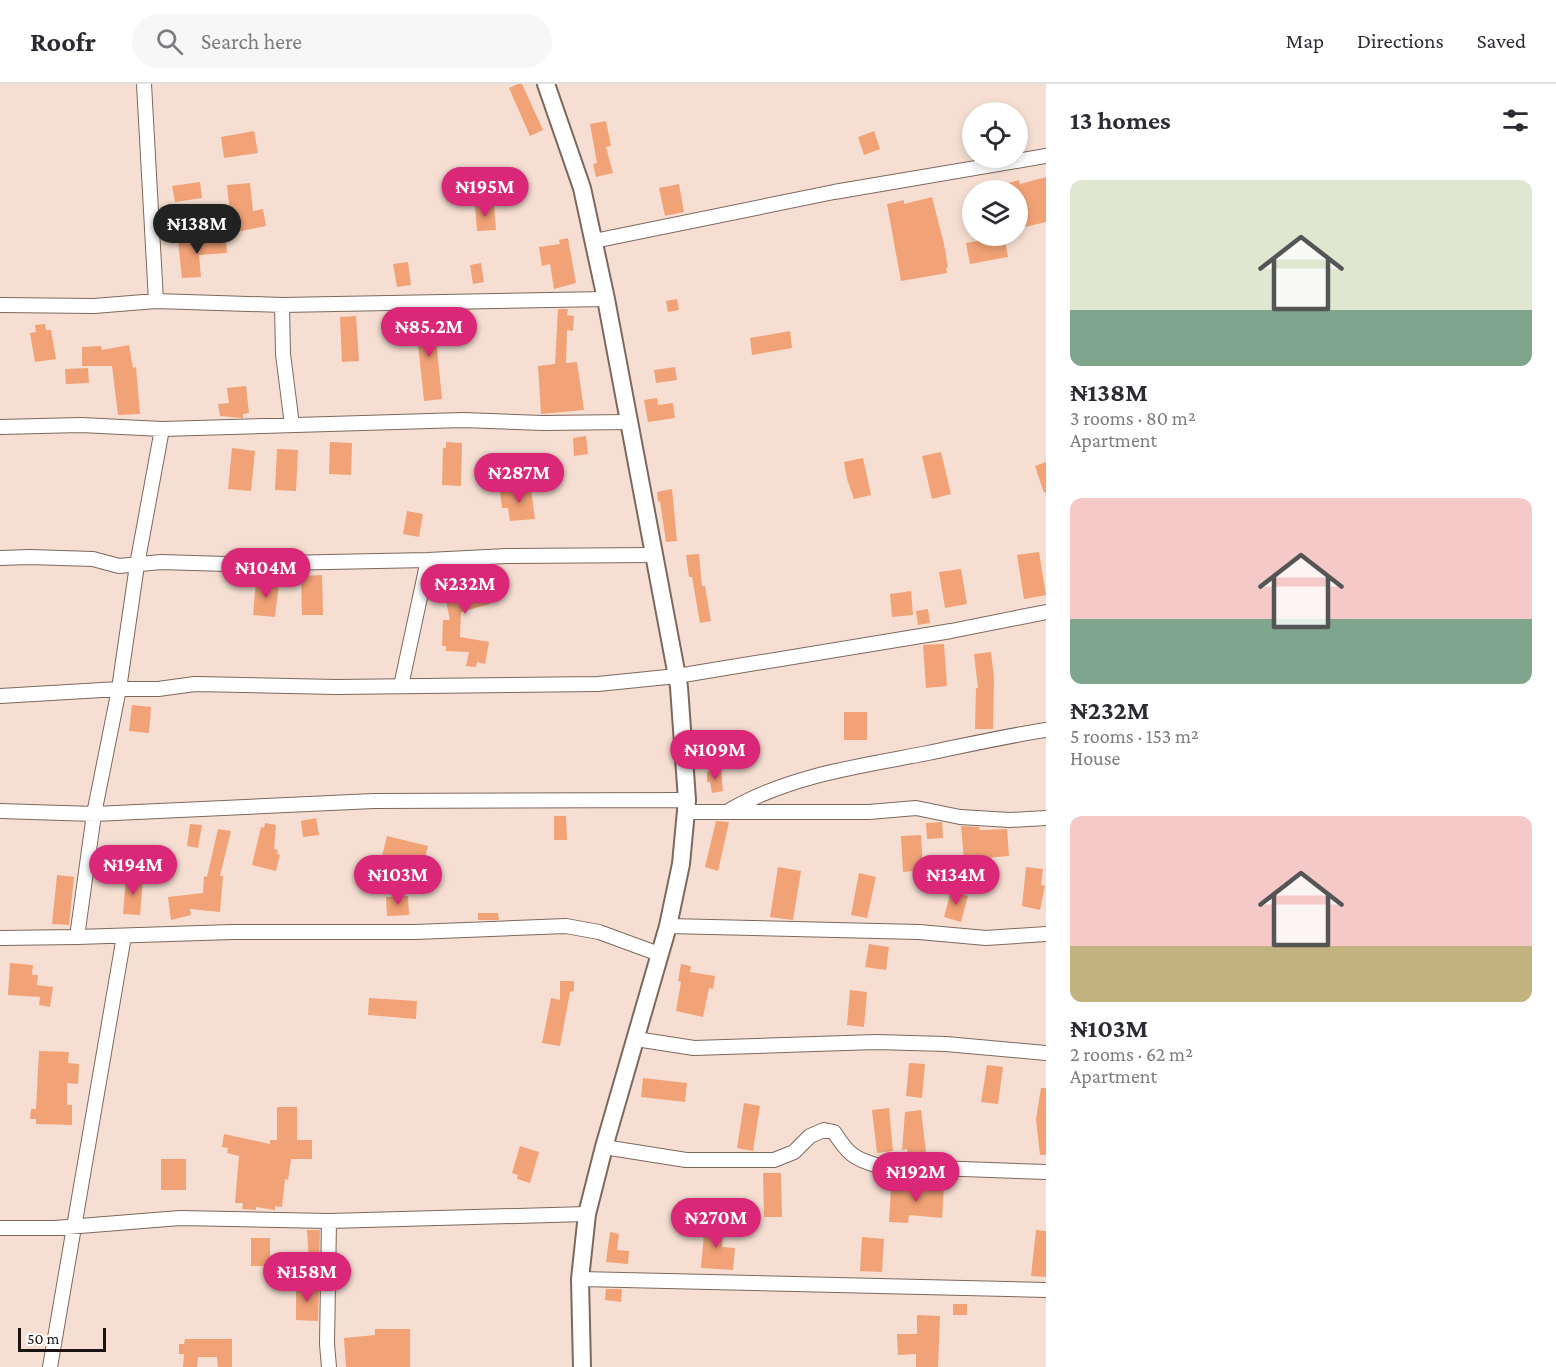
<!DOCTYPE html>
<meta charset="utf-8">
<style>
:root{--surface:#fff;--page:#f7f7f7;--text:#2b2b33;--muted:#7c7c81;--line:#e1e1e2;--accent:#db2777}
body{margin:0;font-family:"Crimson Pro",serif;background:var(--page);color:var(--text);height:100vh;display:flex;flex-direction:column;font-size:22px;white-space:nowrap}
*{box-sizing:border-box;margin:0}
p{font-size:20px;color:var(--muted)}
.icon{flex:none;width:33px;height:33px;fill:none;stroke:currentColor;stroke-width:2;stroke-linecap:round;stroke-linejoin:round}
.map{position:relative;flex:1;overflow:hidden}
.details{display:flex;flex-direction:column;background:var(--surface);width:510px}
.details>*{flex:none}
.fabs{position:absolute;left:962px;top:18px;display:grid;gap:12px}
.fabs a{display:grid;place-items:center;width:66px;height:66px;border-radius:50%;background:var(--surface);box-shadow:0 3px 9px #0003;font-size:30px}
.scale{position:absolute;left:18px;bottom:15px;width:88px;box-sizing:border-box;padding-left:6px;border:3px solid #1b130f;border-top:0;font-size:16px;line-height:21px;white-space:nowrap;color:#1b130f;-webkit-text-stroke:4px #fff;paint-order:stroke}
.price{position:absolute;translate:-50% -51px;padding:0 14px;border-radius:21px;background:var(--accent);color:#fff;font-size:20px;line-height:39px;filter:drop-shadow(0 2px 3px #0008)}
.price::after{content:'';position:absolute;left:50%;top:36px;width:18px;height:14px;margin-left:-9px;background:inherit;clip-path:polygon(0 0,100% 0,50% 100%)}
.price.current{background:#222;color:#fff}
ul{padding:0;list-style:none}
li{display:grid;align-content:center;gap:12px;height:318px;padding:0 24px}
li span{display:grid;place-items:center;height:186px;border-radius:12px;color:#555}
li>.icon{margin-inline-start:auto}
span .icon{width:108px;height:108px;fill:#fffc;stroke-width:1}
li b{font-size:26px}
h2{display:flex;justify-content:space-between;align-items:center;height:72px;padding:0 24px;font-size:26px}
header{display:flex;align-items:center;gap:36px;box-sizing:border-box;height:84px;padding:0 30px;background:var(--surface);border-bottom:2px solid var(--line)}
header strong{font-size:28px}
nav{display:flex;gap:33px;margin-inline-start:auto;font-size:21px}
.search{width:420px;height:54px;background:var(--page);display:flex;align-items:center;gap:15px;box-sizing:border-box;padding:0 21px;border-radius:33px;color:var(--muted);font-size:22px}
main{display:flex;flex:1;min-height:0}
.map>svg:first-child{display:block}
.building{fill:#f1a276}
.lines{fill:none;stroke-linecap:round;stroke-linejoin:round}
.minor-casing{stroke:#7d685e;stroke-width:16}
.tertiary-casing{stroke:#7d685e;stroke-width:20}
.minor{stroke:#fff;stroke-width:14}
.tertiary{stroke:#fff;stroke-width:16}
</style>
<header>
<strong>Roofr</strong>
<div class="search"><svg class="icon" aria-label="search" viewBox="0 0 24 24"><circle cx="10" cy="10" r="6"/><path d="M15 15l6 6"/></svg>Search here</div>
<nav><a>Map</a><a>Directions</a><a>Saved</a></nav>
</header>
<main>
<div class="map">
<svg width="1046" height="1283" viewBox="0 0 1046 1283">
<rect width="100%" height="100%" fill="#f6dfd2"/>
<!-- building -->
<path class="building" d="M518,0h4l21,46 -13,6 -21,-48z
M606,37l5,25 -5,1 7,26 -17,4 -3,-13 4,-1 -7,-39z
M254,47l4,22 -34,5 -3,-21z
M874,47l6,18 -16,6 -6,-18z
M1046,93v45l-29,7v-39h-24l-1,-2 27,-8 1,4z
M200,98l2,16 -27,4 -3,-16z
M250,99l3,28 10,-2 3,17 -34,7 -5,-48z
M679,100l5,28 -19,4 -6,-28z
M932,113l12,47 4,23 -2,1 1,5 -46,8 -14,-77 17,-4v4z
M494,120l2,26 -19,1 -2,-26z
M1004,152l4,21 -38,7 -4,-21z
M198,154v4l28,-2 1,13 -28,2 2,22 -19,1 -4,-38z
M568,154l8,45 -22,6 -4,-25 -8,2 -3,-19 21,-3 -1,-4z
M408,178l3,23 -14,2 -4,-23z
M481,179l3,19 -11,2 -3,-19z
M677,215l2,11 -11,2 -2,-11z
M558,225h10l-1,6 7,1 -1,15 -6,-1 -1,33 11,-1 7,48 -43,4 -3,-48 17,-2z
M425,230v6l9,-1 8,80 -18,2 -9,-86z
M451,230l18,2 -3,27 -18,-2z
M356,232l3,45 -17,1 -2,-45z
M45,240l1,6h5l5,29 -21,3 -5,-29 6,-1 -1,-7z
M790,247l2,17 -40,7 -2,-17z
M129,261l4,23 3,-1 4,47 -22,1 -6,-49h-30v-19l19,-1 1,4z
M675,283l2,13 -21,3 -2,-13z
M88,284l1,15 -23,1 -1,-15z
M246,302l3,27 -6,1v4l-23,-2 -2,-12 11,-1 -2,-15z
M657,314l1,7 15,-2 2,15 -27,4 -4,-22z
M586,352l2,18 -14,2 -1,-18z
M330,358l22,1 -1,32 -22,-1z
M446,358l16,1 -1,43 -19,-1 1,-37h3z
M232,364l23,3 -4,40 -23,-2z
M277,365l21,1 -2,41 -21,-1z
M941,368l10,42 -19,5 -10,-43z
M863,374l8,37 -17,4 -7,-20 -3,-17z
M1046,378v30l-2,1 -9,-27z
M531,405l4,30 -25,2 -2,-13h-6l-2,-16z
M672,405l5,52 -11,1 -6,-41 -2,1 -1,-10z
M407,427l16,3 -4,23 -16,-3z
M1039,468l7,43 -22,4 -7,-44z
M699,470l3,32h3l6,35 -11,2 -8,-46h-3l-3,-22z
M472,483l1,2 8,-2 9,37 -29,8 -1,25 29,5 -4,22 -8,-2 -1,5 -10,-1 3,-14 -23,-1v-5h-4l1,-26h7l-7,-33 23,-5 -3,-13z
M961,485l6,35 -22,4 -6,-36z
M322,491l1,40h-21l-1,-39z
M256,497l23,3 -4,33 -22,-2z
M911,507l2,24 -21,2 -2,-23z
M928,525l2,14 -12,2 -2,-14z
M944,560l3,42 -21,2 -3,-43z
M991,568l3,26 -1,51h-18l1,-41h2l-4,-34z
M132,621l19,2 -2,26 -20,-2z
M844,628h23v28h-23z
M721,687l2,20 -11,2 -2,-11h-3v-10z
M554,732h12l1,24h-13z
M316,734l3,17 -16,2 -2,-16z
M716,737l13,1 -11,49 -13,-4z
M942,738l1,16 -16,1 -1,-16z
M265,739l11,2 -2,24 4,1 -1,4 3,1 -4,16 -24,-6 9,-38 3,1z
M190,740l12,1 -4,23 -11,-2z
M961,742l18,1 1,3 27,-1 2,27 -45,4z
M218,745l13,2 -11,45h3l-3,36 -30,-3 1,6 -20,5 -3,-23 35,-4 1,-17 3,1z
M921,751l2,35 -20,2 -2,-36z
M387,752l41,10 -10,40 -11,-3 2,-8 -30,-7z
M778,783l23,4 -8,49 -23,-3z
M1026,783l17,2 -2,16 4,1 -5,24 -18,-4z
M859,789l17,4 -9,41 -16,-3z
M57,791l17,2 -5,48 -17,-1z
M126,793l17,2 -3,36 -17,-1z
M951,807l17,5 -7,26 -17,-5z
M408,812l1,19 -22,1 -1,-19z
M478,829h20l1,7h-21z
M869,860l20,3 -3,23 -21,-3z
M10,879l23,2 -1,10h6l-1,10 16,2 -3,20 -11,-2 1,-8 -32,-2z
M681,880l10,2 -1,6 25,4 -2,13 -4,-1 -6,29 -27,-6 5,-29 -3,-1z
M560,897h14v10l-4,1 -10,54 -18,-3 9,-45 9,2z
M850,906l17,2 -3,35 -17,-2z
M369,914l48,3 -1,18 -48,-4z
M39,967l30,1 -1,11 11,1 -1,20 -11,-1v22h5v20l-36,-1v-5h-6l1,-10h5z
M909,979l16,1 -3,34 -16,-2z
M987,981l16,2 -5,37 -17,-2z
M643,994l44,5 -2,19 -44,-5z
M1041,1004h5v67h-6l-4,-36z
M744,1019l16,3 -7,45 -16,-3z
M277,1023h20v33h15v19h-21l-3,21 -3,-1 -3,28 -7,-1v4l-19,-3v3l-14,-1 1,-6h-8l4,-47 -12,-3 1,-5 -6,-1 2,-13 46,10v-4h7z
M889,1024l4,43 -16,2 -5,-43z
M921,1026l5,42 -18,2 -1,-5 -5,1 3,-38z
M520,1062l19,6 -9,31 -13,-4 1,-4 -6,-2z
M161,1075h25v31h-25z
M763,1089h18l1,44h-18z
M921,1100l23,2 -2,32 -33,-3 -1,8 -19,-1 2,-34 29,2z
M705,1138l19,1 -2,24 13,1 -2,22 -32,-2z
M307,1146h13l-1,34h-10z
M1036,1146l10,1v46l-15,-1z
M610,1148l9,2 -2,16 12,1 -1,13 -22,-2z
M862,1153l22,2 -2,33 -22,-1z
M251,1154h19v28h-19z
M300,1200h15v4h4l-1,33 -22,-1v-32h4z
M606,1205h16l-1,13 -16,-2z
M953,1220h14v11h-14z
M917,1231l23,1 -2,51h-22v-13l-18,1 -1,-21h20z
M375,1245h35v38h-64l-2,-29 31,-3z
M185,1255h47v28h-14l-1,-10h-19l-1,10h-14l1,-13h-5v-10h5z"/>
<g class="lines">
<!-- minor casing -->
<g class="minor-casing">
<path id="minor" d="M144,0l12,217
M594,157l240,-49 212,-36
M0,221l94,1 62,-5 126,4 324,-6
M282,221l1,49 9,71
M0,343l81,-2 81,4 301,-9 80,3 86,-1
M0,474l30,-1 63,2 26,7 42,-4 65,2 202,-4 79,-4 148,-1
M401,602l27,-126
M0,612l119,-7h39l37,-5 141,3 262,-3 79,-8 274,-45 95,-19
M730,726c61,-35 130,-44 198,-57 39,-8 78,-17 118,-23
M0,727l94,3 280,-13 313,-1
M685,728h184l47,-4 44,9 50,3 36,-2
M668,842l251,6 67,6 60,-4
M77,853l17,-123 25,-125 18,-124 25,-136
M0,854l77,-1 155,-5h183l151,-6 33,6 60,22
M636,955l58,9 182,-6 70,2 100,9
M604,1063l82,13h88l20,-8 16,-16 14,-6 10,2c14,22 20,27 45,34l167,6
M329,1137l-2,123 2,23
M0,1144h55l125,-10 149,3 258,-7
M580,1195l466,11
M50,1283l74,-431"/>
</g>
<!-- tertiary casing -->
<g class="tertiary-casing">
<path id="tertiary" d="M546,0l36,104 24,111 73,388 8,113 -6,64 -13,62 -64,221 -17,67 -7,65 2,88"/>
</g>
<!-- minor -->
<use href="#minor" class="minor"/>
<!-- tertiary -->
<use href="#tertiary" class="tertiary"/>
</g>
</svg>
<div class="fabs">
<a><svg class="icon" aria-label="locate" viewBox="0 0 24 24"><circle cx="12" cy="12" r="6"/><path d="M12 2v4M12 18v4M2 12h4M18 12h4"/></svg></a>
<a><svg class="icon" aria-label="layers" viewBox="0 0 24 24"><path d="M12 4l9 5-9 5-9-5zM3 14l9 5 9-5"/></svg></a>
</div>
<div class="scale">50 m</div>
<b class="price" style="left:485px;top:134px">₦195M</b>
<b class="price current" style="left:197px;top:171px">₦138M</b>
<b class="price" style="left:429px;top:274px">₦85.2M</b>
<b class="price" style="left:519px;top:420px">₦287M</b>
<b class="price" style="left:266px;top:515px">₦104M</b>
<b class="price" style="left:465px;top:531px">₦232M</b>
<b class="price" style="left:715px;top:697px">₦109M</b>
<b class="price" style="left:133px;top:812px">₦194M</b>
<b class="price" style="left:398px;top:822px">₦103M</b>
<b class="price" style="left:956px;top:822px">₦134M</b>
<b class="price" style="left:916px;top:1119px">₦192M</b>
<b class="price" style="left:716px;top:1165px">₦270M</b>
<b class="price" style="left:307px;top:1219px">₦158M</b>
</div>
<section class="details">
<h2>13 homes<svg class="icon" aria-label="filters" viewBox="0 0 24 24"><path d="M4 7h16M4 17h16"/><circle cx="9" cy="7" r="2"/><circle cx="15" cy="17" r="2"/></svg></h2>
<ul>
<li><span style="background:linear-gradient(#dfe7d0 70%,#7fa58c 0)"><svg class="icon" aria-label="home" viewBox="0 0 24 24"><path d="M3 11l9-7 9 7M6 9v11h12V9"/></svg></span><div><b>₦138M</b><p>3 rooms · 80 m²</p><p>Apartment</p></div></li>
<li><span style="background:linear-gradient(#f6c9c9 65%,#7fa58c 0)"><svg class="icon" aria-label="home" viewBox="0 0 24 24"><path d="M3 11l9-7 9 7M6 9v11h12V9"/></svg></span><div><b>₦232M</b><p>5 rooms · 153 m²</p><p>House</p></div></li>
<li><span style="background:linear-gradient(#f6c9c9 70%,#c2b280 0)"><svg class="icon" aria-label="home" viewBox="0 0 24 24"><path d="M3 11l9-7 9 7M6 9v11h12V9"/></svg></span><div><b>₦103M</b><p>2 rooms · 62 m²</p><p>Apartment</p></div></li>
</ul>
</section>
</main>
